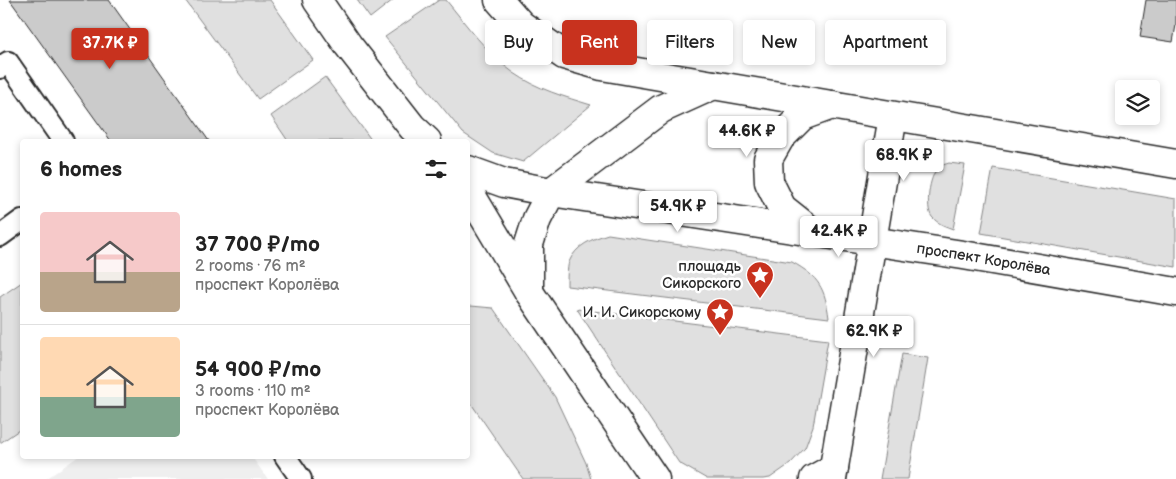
<!DOCTYPE html>
<meta charset="utf-8">
<style>
:root{--surface:#fff;--page:#f6f6f6;--text:#222;--muted:#767676;--line:#e0e0e0;--accent:#c8321e}
body{margin:0;font-family:"Balsamiq Sans",sans-serif;background:var(--page);color:var(--text);height:100vh;display:flex;flex-direction:column;font-size:19px;white-space:nowrap}
*{box-sizing:border-box;margin:0}
p{font-size:16px;color:var(--muted)}
.icon{flex:none;width:28px;height:28px;fill:none;stroke:currentColor;stroke-width:2;stroke-linecap:round;stroke-linejoin:round}
.map{position:relative;flex:1;overflow:hidden}
.drawer{position:absolute;left:20px;top:139px;width:450px;height:320px;display:flex;flex-direction:column;background:var(--surface);border-radius:5px;box-shadow:0 2px 8px #0003}
.drawer>*{flex:none}
.banner{position:absolute;left:485px;top:20px;width:475px;height:45px;display:flex;gap:10px}
.controls{position:absolute;left:1115px;top:80px;display:grid;gap:10px}
.controls a{display:grid;place-items:center;width:45px;height:45px;border-radius:5px;background:var(--surface);box-shadow:0 2px 8px #0003;font-size:25px}
.price{position:absolute;translate:-50% -42px;padding:0 11px;border-radius:5px;background:#fff;color:#222;font-size:16px;line-height:32px;filter:drop-shadow(0 1px 2px #0008)}
.price::after{content:'';position:absolute;left:50%;top:30px;width:15px;height:11px;margin-left:-8px;background:inherit;clip-path:polygon(0 0,100% 0,50% 100%)}
.price.active{background:var(--accent);color:#fff}
ul{padding:0;list-style:none}
li{display:flex;align-items:center;gap:15px;height:125px;padding:0 20px}
li+li{border-top:1px solid var(--line)}
li span{display:grid;place-items:center;flex:none;width:140px;height:100px;border-radius:5px;color:#555}
li>.icon{margin-inline-start:auto}
span .icon{width:60px;height:60px;fill:#fffc;stroke-width:1}
li b{font-size:21px}
h2{display:flex;justify-content:space-between;align-items:center;height:60px;padding:0 20px;font-size:21px}
.chip{padding:0 18px;border-radius:5px;background:var(--surface);box-shadow:0 2px 8px #0003;font-size:18px;line-height:45px}
.chip.active{background:var(--accent);color:#fff}
.map>svg:first-child{display:block}
.built{fill:#efefef}
.green{fill:#e0e0e0;stroke:#868686}
.building{fill:#cbcbcb;stroke:#2b2b2b}
.lines{fill:none;stroke-linecap:round;stroke-linejoin:round}
.service-casing{stroke:#2b2b2b;stroke-width:24}
.minor-casing{stroke:#2b2b2b;stroke-width:31}
.tertiary-casing{stroke:#2b2b2b;stroke-width:31}
.service{stroke:#fff;stroke-width:20}
.minor{stroke:#fff;stroke-width:28}
.tertiary{stroke:#fff;stroke-width:28}
.labels{text-anchor:middle;stroke-width:5;stroke-linejoin:round;paint-order:stroke}
.street-label{font-size:15px;fill:#2b2b2b;stroke:#fff}
.poi-label{font-size:15px;fill:#2b2b2b;stroke:#fff;text-anchor:end}
</style>
<div class="map">
<svg width="1176" height="479" viewBox="0 0 1176 479">
<rect width="100%" height="100%" fill="#fff"/>
<filter id="ink" filterUnits="userSpaceOnUse"><feTurbulence type="fractalNoise" baseFrequency=".02" numOctaves="2"/><feDisplacementMap in="SourceGraphic" scale="10" xChannelSelector="R" yChannelSelector="G"/><feConvolveMatrix kernelMatrix="1 2 1 2 8 2 1 2 1" color-interpolation-filters="sRGB"/></filter>
<g filter="url(#ink)">
<!-- built -->
<path class="built" d="M79,456h172l17,23h-222z"/>
<!-- green -->
<path class="green" d="M185,0h85l43,60 -55,39z
M357,0h36l-23,18z
M439,0h7c19,23 43,56 68,73 23,16 51,24 77,32l-68,57 -30,-9 -30,-20 -78,-96z
M325,77l47,64h-84l-17,-25z
M949,163l16,2 -12,64c-8,-3 -15,-5 -21,-12 -7,-9 -3,-41 6,-49 3,-3 8,-4 11,-5z
M993,168l183,31v68l-195,-34z
M608,234l184,28c27,15 33,26 37,56l-262,-32c0,-7 0,-18 2,-24 7,-17 23,-23 39,-28z
M22,282v146l-22,15v-146z
M471,306l22,2 62,89 31,66 5,16h-68l-55,-80v-92z
M577,309l251,31 -15,86 -8,22 -15,16 -20,14 -7,1h-56l-28,-16z
M902,354l26,4 -20,121h-28z"/>
<!-- building -->
<path class="building" d="M10,0h99l100,141h-98z
M1146,0h30v25l-3,17 -33,-5z"/>
<g class="lines">
<!-- service casing -->
<g class="service-casing">
<path id="service" d="M0,68l8,-6 55,79
M0,236l22,-16
M285,456l16,23"/>
</g>
<!-- minor casing -->
<g class="minor-casing">
<path id="minor" d="M814,479l20,-11"/>
</g>
<!-- tertiary casing -->
<g class="tertiary-casing">
<g id="tertiary">
<path d="M317,0l31,45 64,82 15,14"/>
<path d="M499,0l22,25 43,30 38,11 574,98"/>
<path id="s1" d="M468,170l36,13 47,9 412,63 213,37"/>
<path d="M468,190l61,102 126,187"/>
<path d="M811,231l-29,-23 -13,-26 -1,-23 12,-21 22,-22 30,-11"/>
<path d="M529,292v-48l8,-25 14,-27 110,-83 53,-24"/>
<path d="M832,479l61,-363"/>
</g>
</g>
<!-- service -->
<use href="#service" class="service"/>
<!-- minor -->
<use href="#minor" class="minor"/>
<!-- tertiary -->
<use href="#tertiary" class="tertiary"/>
</g>
</g>
<!-- icons -->
<defs>
<g id="sight-pin" transform="scale(1.4375)"><path d="M0 17L-7.5 6A9.5 9.5 0 1 1 7.5 6Z" fill="#c8321e" stroke="#fff"/><path d="M0-6L1.8-2.2L6-1.7L2.9 1.2L3.7 5.4L0 3.3L-3.7 5.4L-2.9 1.2L-6-1.7L-1.8-2.2Z" fill="#fff"/></g>
</defs>
<g fill-rule="evenodd">
<use href="#sight-pin" x="760" y="275"/>
<use href="#sight-pin" x="720" y="312"/>
</g>
<g class="labels">
<!-- street labels -->
<g class="street-label">
<text dy="5" stroke="none"><textPath href="#s1" startOffset="524">проспект Королёва</textPath></text>
</g>
<!-- poi labels -->
<g class="poi-label">
<text x="741" y="271">площадь<tspan x="741" dy="17">Сикорского</tspan></text>
<text x="701" y="317">И. И. Сикорскому</text>
</g>
</g>
</svg>
<div class="controls">
<a><svg class="icon" aria-label="layers" viewBox="0 0 24 24"><path d="M12 4l9 5-9 5-9-5zM3 14l9 5 9-5"/></svg></a>
</div>
<b class="price active" style="left:110px;top:70px">37.7K ₽</b>
<b class="price" style="left:747px;top:158px">44.6K ₽</b>
<b class="price" style="left:904px;top:182px">68.9K ₽</b>
<b class="price" style="left:678px;top:233px">54.9K ₽</b>
<b class="price" style="left:839px;top:258px">42.4K ₽</b>
<b class="price" style="left:874px;top:358px">62.9K ₽</b>
<div class="banner">
<a class="chip">Buy</a>
<a class="chip active">Rent</a>
<a class="chip">Filters</a>
<a class="chip">New</a>
<a class="chip">Apartment</a>
</div>
<section class="drawer">
<h2>6 homes<svg class="icon" aria-label="filters" viewBox="0 0 24 24"><path d="M4 7h16M4 17h16"/><circle cx="9" cy="7" r="2"/><circle cx="15" cy="17" r="2"/></svg></h2>
<ul>
<li><span style="background:linear-gradient(#f6c9c9 60%,#b9a48a 0)"><svg class="icon" aria-label="home" viewBox="0 0 24 24"><path d="M3 11l9-7 9 7M6 9v11h12V9"/></svg></span><div><b>37 700 ₽/mo</b><p>2 rooms · 76 m²</p><p>проспект Королёва</p></div></li>
<li><span style="background:linear-gradient(#ffd9b3 60%,#7fa58c 0)"><svg class="icon" aria-label="home" viewBox="0 0 24 24"><path d="M3 11l9-7 9 7M6 9v11h12V9"/></svg></span><div><b>54 900 ₽/mo</b><p>3 rooms · 110 m²</p><p>проспект Королёва</p></div></li>
</ul>
</section>
</div>
